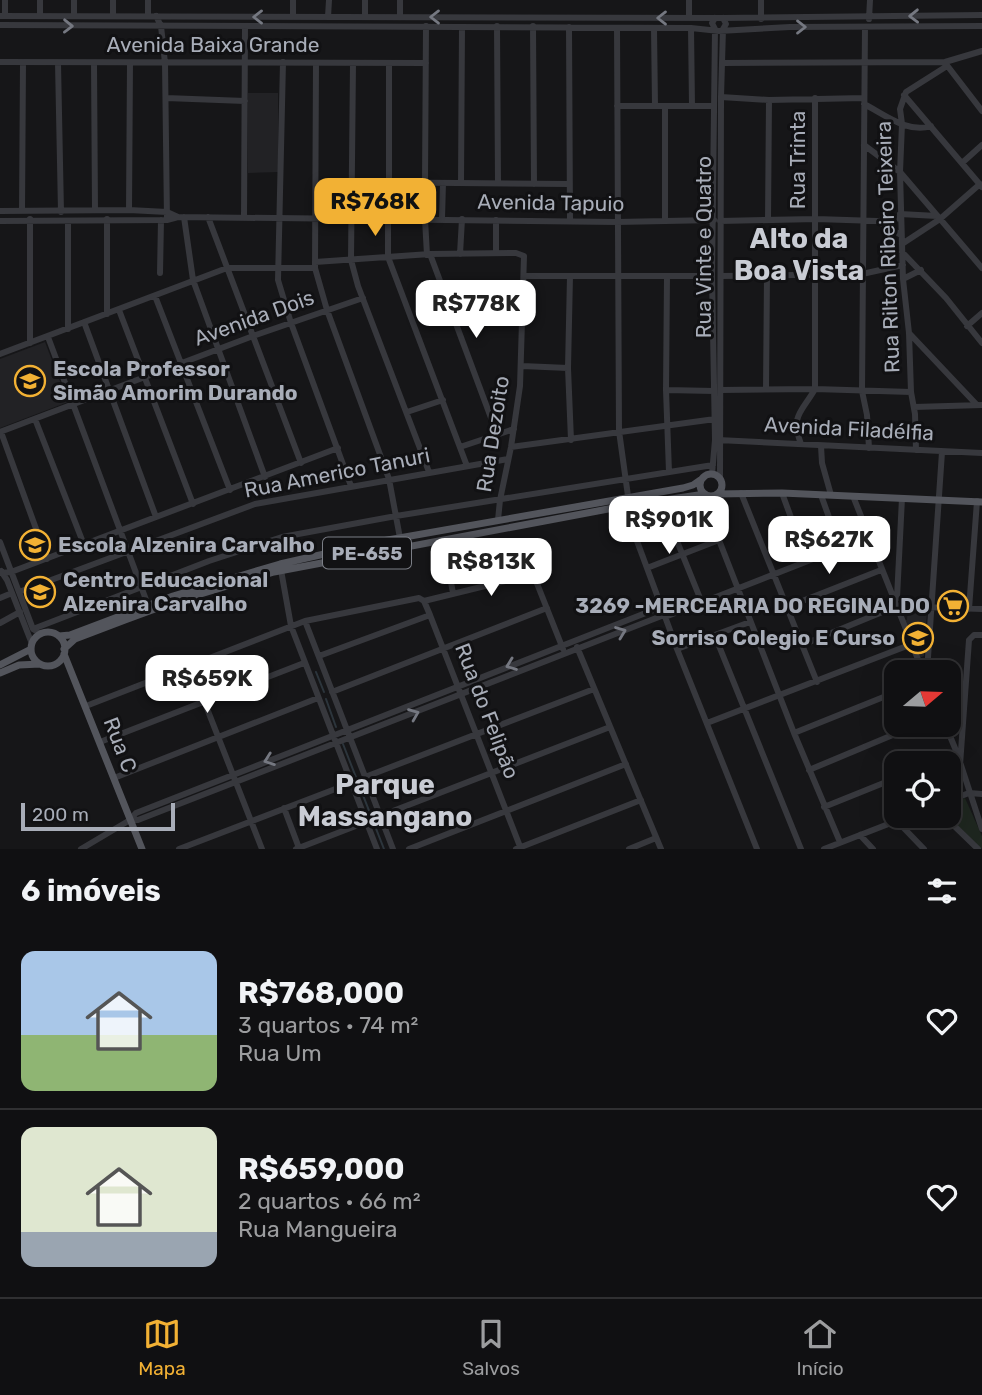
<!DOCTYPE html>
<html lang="pt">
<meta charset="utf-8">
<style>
:root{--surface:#101012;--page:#19191b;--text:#f1f3f6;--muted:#9c9d9f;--line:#303032;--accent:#f2b134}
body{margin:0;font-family:Rubik,sans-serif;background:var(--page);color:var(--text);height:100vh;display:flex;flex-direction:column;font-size:26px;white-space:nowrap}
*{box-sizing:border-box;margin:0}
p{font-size:23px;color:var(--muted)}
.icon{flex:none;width:38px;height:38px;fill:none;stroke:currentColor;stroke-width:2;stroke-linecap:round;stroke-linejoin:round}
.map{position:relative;height:849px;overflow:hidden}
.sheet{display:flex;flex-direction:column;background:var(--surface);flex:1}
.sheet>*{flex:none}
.needle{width:46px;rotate:71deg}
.tools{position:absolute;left:884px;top:660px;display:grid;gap:14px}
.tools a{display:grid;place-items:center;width:77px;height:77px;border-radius:14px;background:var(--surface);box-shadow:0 7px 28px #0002,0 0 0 2px var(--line);font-size:35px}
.scale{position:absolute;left:21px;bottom:18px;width:154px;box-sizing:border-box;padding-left:7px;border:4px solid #a8adb8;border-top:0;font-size:19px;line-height:24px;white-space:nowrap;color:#a8adb8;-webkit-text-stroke:5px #111113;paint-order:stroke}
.price{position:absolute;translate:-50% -60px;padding:0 16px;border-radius:14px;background:#fff;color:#222;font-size:23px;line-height:46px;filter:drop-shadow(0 2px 4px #0008)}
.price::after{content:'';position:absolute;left:50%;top:42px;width:21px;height:16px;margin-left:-10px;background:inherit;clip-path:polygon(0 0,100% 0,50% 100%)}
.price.selected{background:var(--accent);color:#111}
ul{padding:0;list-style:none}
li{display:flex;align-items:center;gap:21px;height:175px;padding:0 21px}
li+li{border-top:2px solid var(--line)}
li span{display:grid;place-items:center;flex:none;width:196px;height:140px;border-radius:14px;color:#555}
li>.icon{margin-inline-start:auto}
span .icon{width:84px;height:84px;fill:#fffc;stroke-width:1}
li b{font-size:30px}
h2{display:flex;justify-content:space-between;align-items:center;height:84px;padding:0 21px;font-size:30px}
.tabs{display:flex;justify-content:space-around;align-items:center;height:98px;border-top:2px solid var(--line);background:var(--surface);font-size:19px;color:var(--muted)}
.tabs a{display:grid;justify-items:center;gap:4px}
.tabs .selected{color:var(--accent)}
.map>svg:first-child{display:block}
.built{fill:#222225}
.green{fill:#1e261f}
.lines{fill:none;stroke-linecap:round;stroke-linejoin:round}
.stream{stroke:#2c353c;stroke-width:2}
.minor{stroke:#37383d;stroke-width:6}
.major{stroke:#53555c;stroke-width:7}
.oneway{stroke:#757881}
.labels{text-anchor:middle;stroke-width:6;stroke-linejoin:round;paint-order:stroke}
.shield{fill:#111113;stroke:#7b7e86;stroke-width:2}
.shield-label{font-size:19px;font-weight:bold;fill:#a8adb8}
.street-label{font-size:21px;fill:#a8adb8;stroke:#111113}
.poi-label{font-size:21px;font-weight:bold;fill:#a8adb8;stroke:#111113;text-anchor:start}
.district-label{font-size:28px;font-weight:bold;fill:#c9ccd4;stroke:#111113}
</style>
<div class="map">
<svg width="982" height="849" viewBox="0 0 982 849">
<rect width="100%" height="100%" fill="#161618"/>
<!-- built -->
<path class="built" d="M248,93h30v79l-30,1z
M45,342l23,60 -68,26v-69z
M908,609l19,2 -3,45 -5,2 -14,-38h2z"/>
<!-- green -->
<path class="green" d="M965,798l17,38v13l-34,-33 1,-11z"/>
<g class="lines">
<!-- stream -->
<path class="stream" d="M316,672l8,20
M326,699l10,28
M343,744l41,105"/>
<!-- minor -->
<path class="minor" d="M113,0v16
M148,0v16
M293,0v17
M365,0v17
M400,0v16
M761,0v19
M0,16l723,2 259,-3
M5,16v-16
M40,16v-16
M74,16v-16
M156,16l5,10 4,37 2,157
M328,17l1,-17
M689,18v-18
M869,19l1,-19
M0,25l691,3 28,3 71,-4 192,-1
M497,26l1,157
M533,26l1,158
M569,27l1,193
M865,27l-3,364 5,24 2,33
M617,28l2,403 9,65
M654,28l1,78
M691,28l1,78
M0,62l426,1
M283,62l-5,218 13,43 60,163
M58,63l3,149
M94,63l1,147
M316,63l-1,205 12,42 62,169 11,59
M353,63l-2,197 7,26 71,186
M389,63v119
M722,63l223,-1 37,-11
M946,64l36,47
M904,95l78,92
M721,97l48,3 95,-2
M166,98l79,3
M864,104c20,10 44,30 67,22
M617,106h97
M665,106v114
M864,145l36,27 82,96
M962,163l20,-18
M353,182l216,2
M425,182l1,-156
M461,183l1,-156
M129,210l1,-147
M0,211l129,-1 38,2 11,5
M22,211l1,-148
M900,214l37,2
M184,217l9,63 72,197
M208,217l93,246
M244,218l1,-192
M30,219v124
M107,219v95
M388,219v38l79,209
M425,219l2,36
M442,219l1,-36
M768,220l1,-120
M0,221l167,-1 11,-3 439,5 97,-2
M720,221l96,-2 61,2 24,14
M879,221l21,-3
M902,244l38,-25 40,-35
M902,252l44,46 36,45
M496,253v-33
M430,254l67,180
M460,254l2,-35
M315,262l115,-8 86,-1 8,3 -4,130 -9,61 -11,53 -2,20
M160,273l1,-53
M524,276h188
M570,276l-2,92 3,72
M721,276l141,-2 41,-9
M667,277l-1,113 3,82
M903,279l18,-9
M155,296l75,194
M119,310l74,194
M84,322l72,195
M967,326l15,-13
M68,329v-108
M909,333l68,72
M48,337l100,268
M0,354l227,-86h88
M522,366l46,2
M766,389l1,-114
M666,390l48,1
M721,390l94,-1 96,3
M914,407l68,-2
M407,412l36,-12
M35,419l49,126
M0,432l253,-96 110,-38
M1,432l46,127
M718,440l264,13
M801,444c-11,-29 1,-32 14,-55v-291
M821,446l1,17 9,32
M460,447l54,-18
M511,447l204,-28
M916,450l-1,-36 -4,-22 -2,-59 -6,-54 -3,-107 2,-48 -2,-15 6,-17 41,-26
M712,474l3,-34 -3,-164 3,-247 -3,-6 3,-5
M720,478l1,-381 2,-68 3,-5 -3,-6
M703,492l2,12 89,229 46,109
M741,493l76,189
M782,493l25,68
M821,495l19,53
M853,496l70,176
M660,499l42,104
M624,506l53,143 80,200
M443,540l10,53
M0,542l33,87 8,5
M647,568l72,-28
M281,570l10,56 86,223
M1,571l6,9 25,64
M0,573l11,-1 327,-124
M19,592l236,-88 253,-45
M0,598l12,-5
M897,598l5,-100
M424,601l106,-26 4,1 29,73
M787,607l94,-37
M969,609l8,-108
M665,617l204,-80
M305,621l88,228
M0,623l20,-11
M33,629l176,-68 73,-24 114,-21 317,-51
M715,636l86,213
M802,645l95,-39 85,3
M577,647l84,202
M677,649l73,-27
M319,656l111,-41
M190,665l72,184
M927,672l15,-220
M332,692l215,-84
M86,706l219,-85 114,-23 5,3 6,14 91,234
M948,707l15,1
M707,723l205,-79
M945,724l12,29 25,76
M794,733l102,-41
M100,742l204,-79
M933,763l24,-10
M960,765l9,-125 5,-5h8
M809,770l110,-46
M365,777l229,-88
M114,778l204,-80
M948,801l21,-8 13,1
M824,807l72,-29
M284,808l15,40
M380,816l230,-89
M944,816l34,33
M130,820h8l526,-205
M896,820l28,29
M860,835l13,14
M81,849l49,-29 6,-7 525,-206
M179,849l172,-66
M296,849l70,-27
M409,849l217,-85
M516,849l125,-49
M629,849l27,-11
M824,849l85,-33"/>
<!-- major -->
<path class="major" d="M700 485a11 11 0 1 1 22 0a11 11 0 1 1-22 0Z
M717,494l65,-1 200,9
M31 649a17 17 0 1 1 34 0a17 17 0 1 1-34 0Z
M59,636l11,-1 103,-39 107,-32 102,-23 301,-53 10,-3 10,-7
M64,649l11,-10 50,-19 49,-18 100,-30 350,-66 81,-12
M64,654l78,195
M0,665l31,-16
M0,673l19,-8 21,-1"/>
</g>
<!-- one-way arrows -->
<defs><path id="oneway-chevron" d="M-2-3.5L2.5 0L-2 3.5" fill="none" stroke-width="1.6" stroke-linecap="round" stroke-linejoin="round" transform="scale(1.75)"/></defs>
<g class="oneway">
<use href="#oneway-chevron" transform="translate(914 16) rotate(179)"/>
<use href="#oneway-chevron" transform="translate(258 17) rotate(-180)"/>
<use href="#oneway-chevron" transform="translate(435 17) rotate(-180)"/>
<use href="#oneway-chevron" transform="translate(662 18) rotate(-180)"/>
<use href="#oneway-chevron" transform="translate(68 26) rotate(1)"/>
<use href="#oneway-chevron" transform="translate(801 27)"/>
<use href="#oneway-chevron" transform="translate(621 632) rotate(-21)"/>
<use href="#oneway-chevron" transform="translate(511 665) rotate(159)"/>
<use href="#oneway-chevron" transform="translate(414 714) rotate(-22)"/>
<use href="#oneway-chevron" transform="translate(269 760) rotate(160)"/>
</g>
<!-- icons -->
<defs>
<g id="school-ring" transform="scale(1.575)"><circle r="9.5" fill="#111113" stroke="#f2b134" stroke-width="1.5"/><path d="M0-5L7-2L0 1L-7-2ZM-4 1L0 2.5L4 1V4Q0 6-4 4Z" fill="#f2b134"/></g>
<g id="supermarket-ring" transform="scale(1.575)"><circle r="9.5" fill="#111113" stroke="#f2b134" stroke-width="1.5"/><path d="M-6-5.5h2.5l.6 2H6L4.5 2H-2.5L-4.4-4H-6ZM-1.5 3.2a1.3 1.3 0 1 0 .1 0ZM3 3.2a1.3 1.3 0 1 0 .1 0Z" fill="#f2b134"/></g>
</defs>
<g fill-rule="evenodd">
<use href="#school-ring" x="30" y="381"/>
<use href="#school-ring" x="35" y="545"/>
<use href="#school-ring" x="40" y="592"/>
<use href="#supermarket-ring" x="953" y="606"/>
<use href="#school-ring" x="918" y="638"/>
</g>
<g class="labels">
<!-- shield labels -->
<rect class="shield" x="323" y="537.5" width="88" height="31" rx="5"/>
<g class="shield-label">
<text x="367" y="560">PE-655</text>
</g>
<!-- street labels -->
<g class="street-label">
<text x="213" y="52">Avenida Baixa Grande</text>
<text transform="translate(798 160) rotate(-90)" y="7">Rua Trinta</text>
<text transform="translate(551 203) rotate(1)" y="7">Avenida Tapuio</text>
<text transform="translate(704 247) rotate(-90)" y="7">Rua Vinte e Quatro</text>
<text transform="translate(888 247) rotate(-92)" y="7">Rua Rilton Ribeiro Teixeira</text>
<text transform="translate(254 318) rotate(-20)" y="7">Avenida Dois</text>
<text transform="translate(849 429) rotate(3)" y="7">Avenida Filadélfia</text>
<text transform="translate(493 434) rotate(-81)" y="7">Rua Dezoito</text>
<text transform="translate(337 473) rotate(-11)" y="7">Rua Americo Tanuri</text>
<text transform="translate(487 711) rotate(69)" y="7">Rua do Felipão</text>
<text transform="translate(120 745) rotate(69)" y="7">Rua C</text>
</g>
<!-- poi labels -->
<g class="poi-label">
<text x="53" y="376">Escola Professor<tspan x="53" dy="24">Simão Amorim Durando</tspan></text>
<text x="58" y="552">Escola Alzenira Carvalho</text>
<text x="63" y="587">Centro Educacional<tspan x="63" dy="24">Alzenira Carvalho</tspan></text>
<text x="930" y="613" text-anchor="end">3269 -MERCEARIA DO REGINALDO</text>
<text x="895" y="645" text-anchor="end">Sorriso Colegio E Curso</text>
</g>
<!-- district labels -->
<g class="district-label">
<text x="799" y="248">Alto da<tspan x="799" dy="32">Boa Vista</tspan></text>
<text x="385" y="794">Parque<tspan x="385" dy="32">Massangano</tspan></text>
</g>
</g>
</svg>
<div class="tools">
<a><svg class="needle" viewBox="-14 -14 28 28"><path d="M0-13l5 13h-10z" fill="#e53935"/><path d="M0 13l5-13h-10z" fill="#9c9d9f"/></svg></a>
<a><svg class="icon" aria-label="locate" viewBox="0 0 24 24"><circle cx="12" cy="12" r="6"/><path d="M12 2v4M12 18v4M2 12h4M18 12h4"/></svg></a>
</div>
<div class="scale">200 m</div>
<b class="price selected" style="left:375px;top:238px">R$768K</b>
<b class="price" style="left:476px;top:340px">R$778K</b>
<b class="price" style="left:669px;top:556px">R$901K</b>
<b class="price" style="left:829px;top:576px">R$627K</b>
<b class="price" style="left:491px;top:598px">R$813K</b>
<b class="price" style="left:207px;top:715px">R$659K</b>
</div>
<section class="sheet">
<h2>6 imóveis<svg class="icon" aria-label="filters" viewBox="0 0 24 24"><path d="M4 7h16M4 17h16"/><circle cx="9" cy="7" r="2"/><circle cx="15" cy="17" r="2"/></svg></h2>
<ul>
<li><span style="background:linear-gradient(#a9c7e8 60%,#8fb573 0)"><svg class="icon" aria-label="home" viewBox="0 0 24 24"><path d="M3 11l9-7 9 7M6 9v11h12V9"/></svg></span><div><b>R$768,000</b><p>3 quartos · 74 m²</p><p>Rua Um</p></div><svg class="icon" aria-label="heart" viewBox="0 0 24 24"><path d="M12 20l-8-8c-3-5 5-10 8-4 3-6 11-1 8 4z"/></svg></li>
<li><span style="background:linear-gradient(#dfe7d0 75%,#9aa5b1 0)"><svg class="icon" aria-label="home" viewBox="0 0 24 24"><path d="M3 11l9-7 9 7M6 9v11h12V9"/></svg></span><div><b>R$659,000</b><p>2 quartos · 66 m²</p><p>Rua Mangueira</p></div><svg class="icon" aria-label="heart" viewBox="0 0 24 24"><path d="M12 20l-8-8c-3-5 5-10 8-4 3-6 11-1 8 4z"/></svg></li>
</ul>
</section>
<nav class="tabs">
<a class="selected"><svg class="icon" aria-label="map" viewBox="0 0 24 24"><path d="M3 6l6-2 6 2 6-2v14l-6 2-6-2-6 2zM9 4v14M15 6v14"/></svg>Mapa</a>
<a><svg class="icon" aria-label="saved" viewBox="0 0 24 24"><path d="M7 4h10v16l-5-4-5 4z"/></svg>Salvos</a>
<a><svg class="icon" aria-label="home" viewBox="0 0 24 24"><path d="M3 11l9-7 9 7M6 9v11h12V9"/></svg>Início</a>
</nav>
